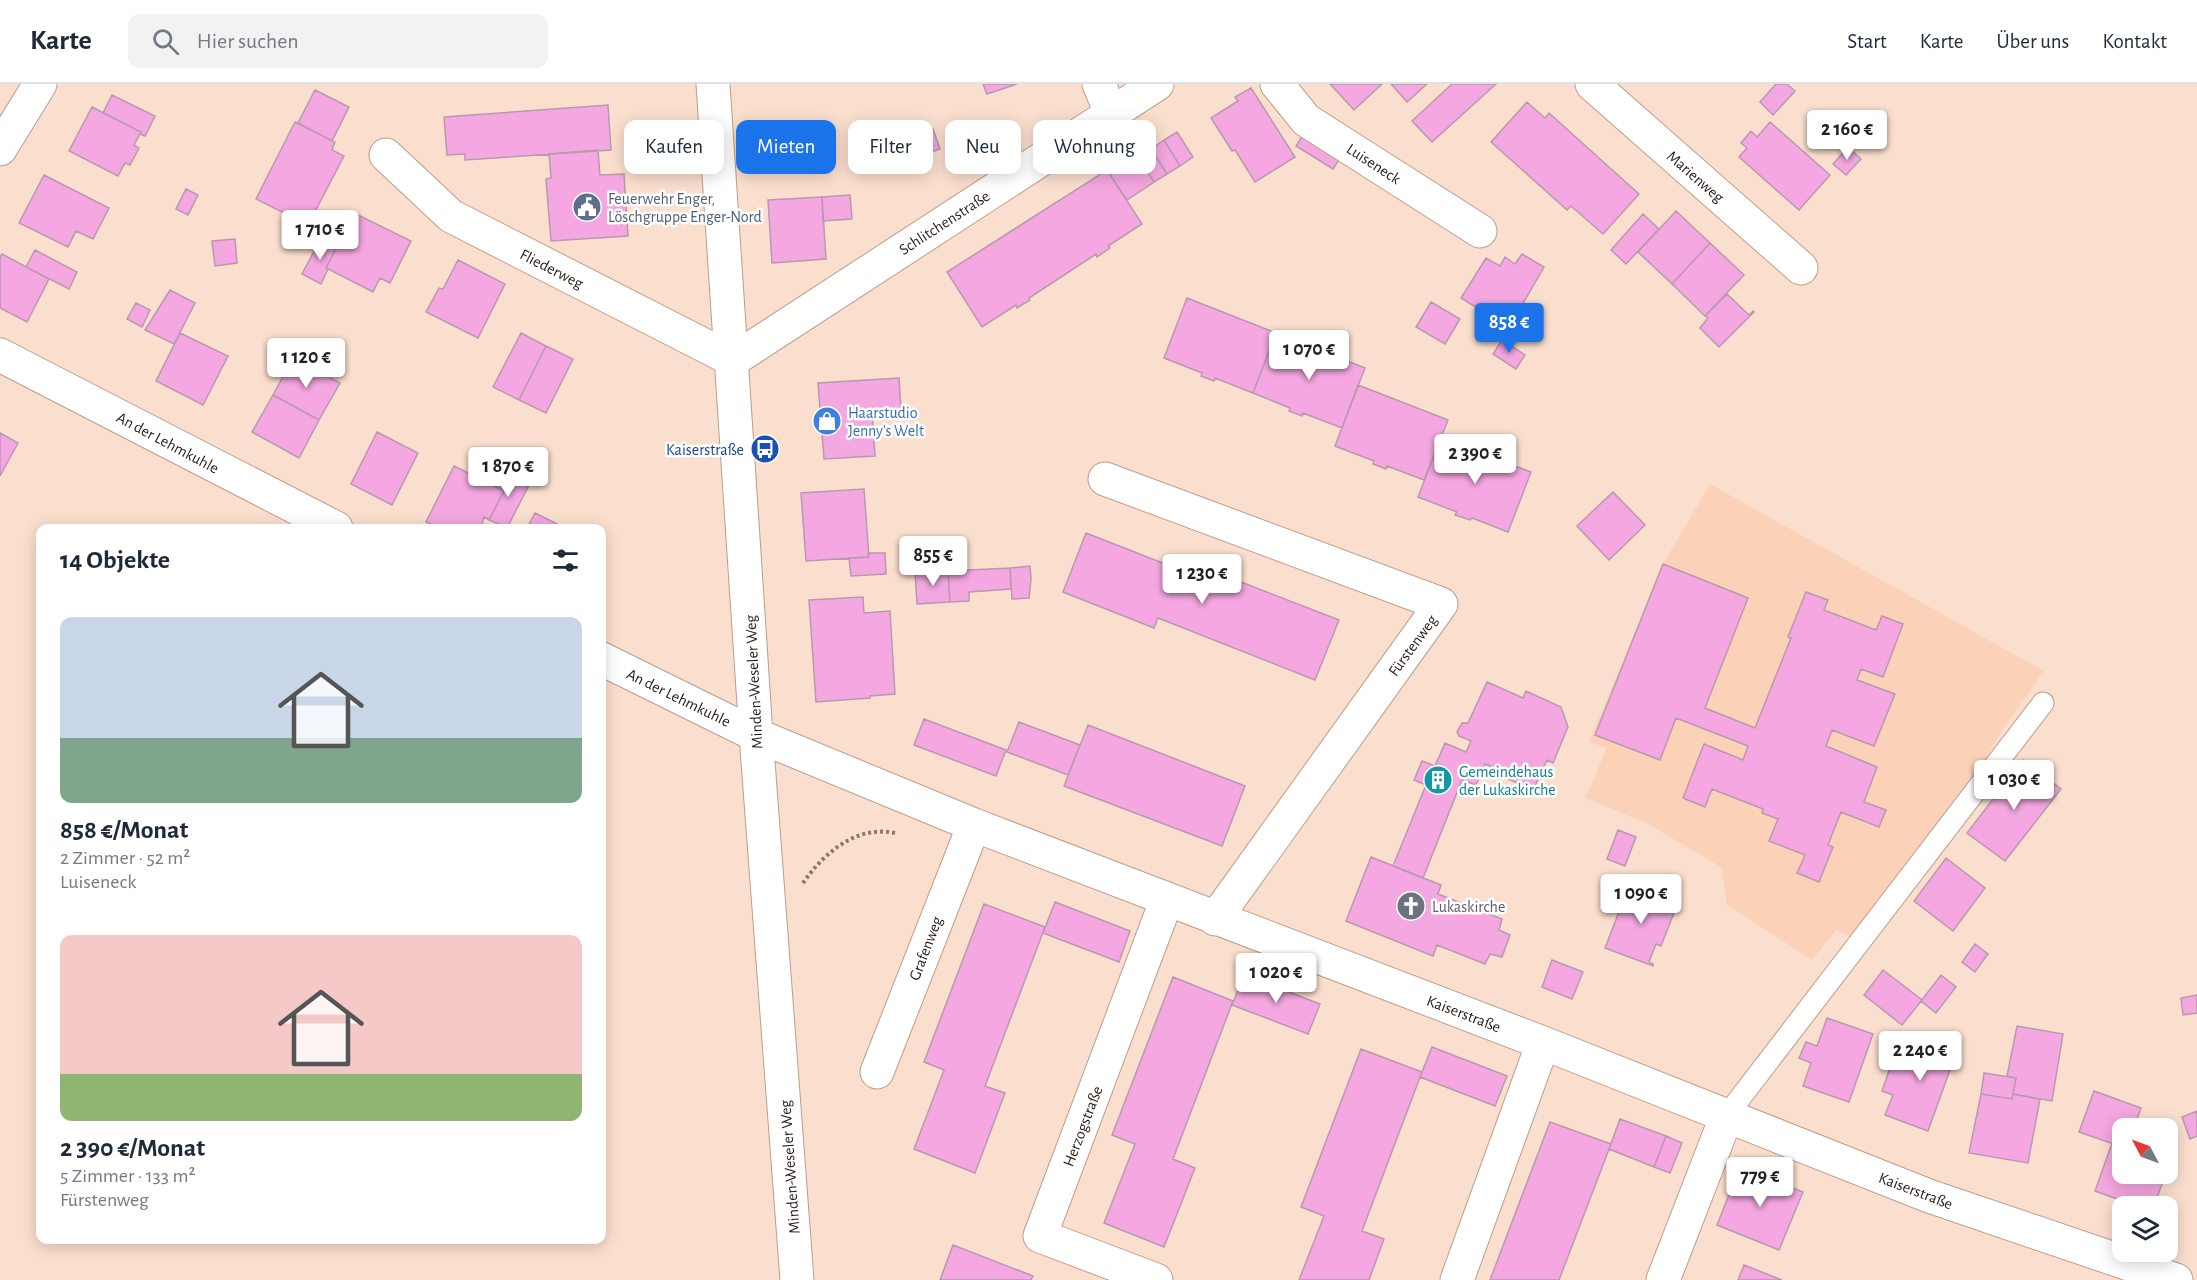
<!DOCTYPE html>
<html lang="de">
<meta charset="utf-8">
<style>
:root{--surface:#fff;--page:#f2f2f3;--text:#1f2937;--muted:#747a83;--line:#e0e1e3;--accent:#1a73e8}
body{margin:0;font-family:"Alegreya Sans",sans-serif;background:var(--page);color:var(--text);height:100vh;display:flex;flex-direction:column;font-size:22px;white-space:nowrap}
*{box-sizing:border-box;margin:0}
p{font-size:20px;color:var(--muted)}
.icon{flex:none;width:33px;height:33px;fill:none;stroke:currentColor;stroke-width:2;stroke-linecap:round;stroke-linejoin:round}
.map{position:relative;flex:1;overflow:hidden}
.side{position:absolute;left:36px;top:440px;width:570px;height:720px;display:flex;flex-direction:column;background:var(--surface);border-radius:12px;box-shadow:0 3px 15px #0003}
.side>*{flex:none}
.banner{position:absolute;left:624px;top:36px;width:570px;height:54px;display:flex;gap:12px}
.needle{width:39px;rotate:311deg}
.fabs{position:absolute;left:2112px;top:1034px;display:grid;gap:12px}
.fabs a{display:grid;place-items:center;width:66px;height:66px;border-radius:12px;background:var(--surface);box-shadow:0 3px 15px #0003;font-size:30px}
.price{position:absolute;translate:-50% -51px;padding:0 14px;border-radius:6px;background:#fff;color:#222;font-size:20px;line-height:39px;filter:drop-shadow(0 2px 3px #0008)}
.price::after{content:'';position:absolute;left:50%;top:36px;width:18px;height:14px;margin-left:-9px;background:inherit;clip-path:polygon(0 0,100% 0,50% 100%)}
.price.selected{background:var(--accent);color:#fff}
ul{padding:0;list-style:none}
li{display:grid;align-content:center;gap:12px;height:318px;padding:0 24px}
li span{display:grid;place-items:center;height:186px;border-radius:12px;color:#555}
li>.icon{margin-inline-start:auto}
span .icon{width:108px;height:108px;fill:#fffc;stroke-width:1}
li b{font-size:26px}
h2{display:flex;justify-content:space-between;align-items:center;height:72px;padding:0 24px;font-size:26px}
.tag{padding:0 21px;border-radius:12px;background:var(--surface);box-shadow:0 3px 15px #0003;font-size:21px;line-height:54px}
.tag.selected{background:var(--accent);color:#fff}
header{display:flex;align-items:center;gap:36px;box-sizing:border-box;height:84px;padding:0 30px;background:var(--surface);border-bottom:2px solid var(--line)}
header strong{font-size:28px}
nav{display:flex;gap:33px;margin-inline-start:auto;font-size:21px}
.search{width:420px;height:54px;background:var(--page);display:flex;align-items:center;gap:15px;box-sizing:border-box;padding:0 21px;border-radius:12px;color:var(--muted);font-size:22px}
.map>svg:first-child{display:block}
.built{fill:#fbd2b8}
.building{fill:#f4a7e0;stroke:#b899af;stroke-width:1.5}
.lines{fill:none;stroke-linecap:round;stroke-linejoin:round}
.service-casing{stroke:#be9d89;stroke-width:23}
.minor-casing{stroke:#be9d89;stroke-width:35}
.tertiary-casing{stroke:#be9d89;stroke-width:35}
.path{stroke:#8b776b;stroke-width:4;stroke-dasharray:3 3;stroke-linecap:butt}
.service{stroke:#fff;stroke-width:21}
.minor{stroke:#fff;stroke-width:33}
.tertiary{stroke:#fff;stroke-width:33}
.labels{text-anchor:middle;stroke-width:5;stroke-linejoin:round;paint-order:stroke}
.street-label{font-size:16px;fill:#281b14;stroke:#fff}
.service-label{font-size:16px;fill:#4e5e75;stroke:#fff;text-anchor:start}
.shop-label{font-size:16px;fill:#366cbe;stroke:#fff;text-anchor:start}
.transit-label{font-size:16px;fill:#164399;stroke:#fff;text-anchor:end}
.culture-label{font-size:16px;fill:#0d838f;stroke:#fff;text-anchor:start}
.worship-label{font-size:16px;fill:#5b616d;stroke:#fff;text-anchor:start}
</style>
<header>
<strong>Karte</strong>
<div class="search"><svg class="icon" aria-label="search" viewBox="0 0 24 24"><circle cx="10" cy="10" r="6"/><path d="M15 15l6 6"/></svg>Hier suchen</div>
<nav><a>Start</a><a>Karte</a><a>Über uns</a><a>Kontakt</a></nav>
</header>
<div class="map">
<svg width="2197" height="1196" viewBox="0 0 2197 1196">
<rect width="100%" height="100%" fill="#fbdfce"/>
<!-- built -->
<path class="built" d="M1710,400l334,187 -43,61 -28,51 -120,156 -17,-9 -24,30 -85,-55 -6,-38 -73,-43 -63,-26 22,-50 -18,-6 74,-178z"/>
<!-- building -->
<path class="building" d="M983,0h34l-30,10z
M1330,0h52l-28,26z
M1391,0h36l-20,18z
M1452,0h44l-64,58 -20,-21z
M1776,0h11l8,7 -22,24 -13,-13z
M1251,4l44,69 -40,25 -20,-32 -3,1 -21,-33 27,-17 -3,-4z
M315,6l34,17 -17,34 -34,-18z
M112,11l43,21 -10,20 -5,-2 1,-2 -38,-19z
M1527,18l18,16 4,-5 90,81 -36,40 -32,-28 -4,4 -76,-68z
M608,21l3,45 -146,10v-6l-18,1 -3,-38z
M92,23l49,25 -7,13 5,3 -9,17 -5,-2 -7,13 -49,-25z
M295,38l40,20 -3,8 12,6 -36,69 -52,-26z
M1770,38l60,53 -31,35 -60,-53 8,-9 -6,-5 10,-12 6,6z
M811,44l11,31 -29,10 -10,-31z
M933,45l7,20 -21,7 -7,-21z
M1177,48l16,25 -13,9 -16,-26z
M1305,48l37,23 -9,14 -37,-23z
M1164,56l16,26 -13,8 -16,-25z
M1848,63l13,12 -15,16 -13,-11z
M1151,65l16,25 -13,8 -16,-25z
M598,66l2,25 24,-1 4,62 -77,5 -5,-62 5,-1 -2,-24z
M1138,73l16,25 -27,18 -17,-25z
M1107,86l35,54 -34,22 2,2 -13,9 -1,-3 -67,44 1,2 -13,8 -1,-3 -34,22 -35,-55z
M44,91l65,33 -16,31 -17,-8 -8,16 -49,-24z
M186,105l12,6 -10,20 -12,-6z
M850,111l2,24 -29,2 -1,-24z
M822,113l4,62 -54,4 -4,-63z
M1676,127l34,32 -38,41 -34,-32z
M354,129l57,28 -21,42 -10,-5 -7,14 -47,-24z
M1643,130l16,15 -33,35 -15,-14z
M321,154l16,8 -11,22 2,1 -7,15 -19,-10z
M235,155l2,24 -22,3 -3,-25z
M1710,159l34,32 -39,41 -33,-32z
M35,166l42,22 -8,17 -43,-22z
M2,170l47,25 -22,43 -27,-14v-51z
M1522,170l22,13 -35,61 -48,-30 25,-40 14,8 5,-9 10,7z
M458,176l47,24 -27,54 -52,-26 13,-24 4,1z
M170,206l25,13 -21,41 -29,-14z
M1727,210l22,21 4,-4 1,1 -35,35 -19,-19 8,-10 -3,-2z
M1187,214l89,35 -23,60 -38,-15 -1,3 -13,-5 1,-3 -38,-15z
M1431,218l29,17 -15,25 -29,-17z
M136,219l14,7 -8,17 -15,-8z
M180,249l48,23 -25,49 -47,-24z
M521,249l25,13 -27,54 -26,-13z
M1276,249l89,35 -23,60 -39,-15 -1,3 -13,-5 1,-3 -37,-15z
M1502,256l23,15 -9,14 -23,-15z
M546,262l27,13 -27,54 -27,-13z
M293,274l47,25 -21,37 -46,-25z
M899,294l2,31 -29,2 3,45 -51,3 -6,-76z
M1358,301l90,35 -24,60 -37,-14 -1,3 -13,-5 1,-3 -39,-15z
M273,311l46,25 -20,38 -47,-26z
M377,348l41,21 -26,52 -41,-21z
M0,349l18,10 -18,33z
M1441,354l90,34 -23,60 -36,-14 -2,2 -15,-5 2,-3 -39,-15z
M454,382l50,25 -15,29 -5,-3 -3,11h-42l-13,-6z
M499,386l30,15 -22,43 -18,-8 15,-29 -13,-7z
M864,405l5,68 -63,4 -5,-68z
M1613,408l32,33 -36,35 -32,-34z
M535,429l30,15h-38z
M1086,449l92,36 4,-10 157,61 -24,60 -157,-62 -4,10 -91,-36z
M868,469h17l1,21 -35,2 -2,-18 20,-1z
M1663,480l85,34 -43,110 50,20 36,-90 -3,-1 18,-45 22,8 -4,10 52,20 6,-14 21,8 -20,53 -22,-8 -4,11 38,14 -21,52 -42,-16 -6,16 51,21 -13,35 22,8 -7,17 -38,-15 -13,33 5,2 -14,35 -22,-9 8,-18 -36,-14 9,-22 -16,-6 1,-4 -51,-20 -7,18 -22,-9 21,-54 39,16 5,-14 -72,-28 -16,42 -65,-25z
M1030,482l1,13 -2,19 -17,1 -2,-31z
M1010,484l1,21 -42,3v9l-19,1 -2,-31z
M948,485l2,33 -33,2 -2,-32z
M863,513l1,16 26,-2 5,83 -25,2v2l-54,4 -7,-102z
M1487,598l36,16 3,-7 35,16 7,20 -15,36 -6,-3 -14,30 -43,-19 2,-4 -7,-3 -9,21 -14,-5 -39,98 -30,-12 33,-81 -12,-5 8,-19 13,5 10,-23 21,9 5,-11 -12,-5 -2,-4 5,-9h6z
M924,635l82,31 -10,26 -82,-31z
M1019,638l61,23 -12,30 -61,-23z
M1088,641l157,61 -23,60 -158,-60z
M2023,676l38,29 -56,72 -38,-28z
M1618,746l18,7 -11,29 -18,-7z
M1371,773l70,28 -3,9 64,25 -3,11 11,5 -8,22 -12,-3 -5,10 -48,-19 -4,11 -87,-35z
M1946,774l39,30 -32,43 -39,-30z
M1629,802l48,19 -16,41 -5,-2 -7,18 4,2v2l-48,-18z
M1055,818l75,29 -11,31 -76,-29z
M984,820l61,23 -60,159 20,7 -30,80 -61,-24 30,-79 -20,-8z
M1975,860l13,10 -13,18 -13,-10z
M1552,876l31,12 -11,27 -30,-12z
M1883,886l39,30 -20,25 -38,-30z
M1244,891l76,29 -12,30 -76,-29z
M1941,891l15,12 -20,26 -15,-12z
M1173,893l60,24 -60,158 22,9 -31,79 -60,-24 31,-79 -23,-9z
M2197,911v18l-14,2 -2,-17z
M1827,934l46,16 -24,68 -46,-16 8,-23 -12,-5 7,-16 11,4z
M2017,942l46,8 -11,67 -39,-7 3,-16 -9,-2z
M1938,951l22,7 -32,89 -43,-16 8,-20 -11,-4 11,-32 11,4 8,-23 22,7z
M1432,963l75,29 -12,30 -75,-29z
M1361,965l61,23 -60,159 22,8 -15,41h-70l25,-64 -23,-9z
M1984,989l32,5 -4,21 -31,-5z
M2094,1007l47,17 -7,20h-12v19l-43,-15z
M1981,1010l31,5 1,-5 27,5 -12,64 -59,-10z
M2197,1027v25l-7,3 -8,-22z
M1620,1035l46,17 -12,31 -45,-18z
M1550,1038l61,22 -52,136h-69z
M1666,1052l16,7 -12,30 -16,-6z
M2112,1059l10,4v26h44l-12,33h-10l-12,-4 -1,2 -36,-13z
M1740,1083l63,25 -24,58 -62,-25z
M953,1161l80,31 -2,4h-91z
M1744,1181l38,15h-44z"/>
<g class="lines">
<!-- service casing -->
<g class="service-casing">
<path id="service" d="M1727,1031l316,-412"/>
</g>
<!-- minor casing -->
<g class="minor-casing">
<path id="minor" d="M1099,0l12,29
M1277,0l29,36 174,111
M1592,0l209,184
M0,65l40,-65
M386,71l65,61 282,144 424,-276
M0,271l336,173
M1105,395l336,125 -226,315
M602,575l154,76 218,90 569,218 386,153 247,84
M877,988l97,-247
M1156,1196l-116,-44 127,-337
M1457,1196l86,-237
M1663,1196l64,-165"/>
</g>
<!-- tertiary casing -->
<g class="tertiary-casing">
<path id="tertiary" d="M713,0l43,651 41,545"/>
</g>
<!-- path -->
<path class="path" d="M803,799c21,-30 53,-58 92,-50"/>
<!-- service -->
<use href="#service" class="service"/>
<!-- minor -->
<use href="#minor" class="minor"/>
<!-- tertiary -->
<use href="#tertiary" class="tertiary"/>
</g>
<!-- icons -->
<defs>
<g id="civic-disc" transform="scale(1.5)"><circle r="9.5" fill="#5c6f8a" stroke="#fff"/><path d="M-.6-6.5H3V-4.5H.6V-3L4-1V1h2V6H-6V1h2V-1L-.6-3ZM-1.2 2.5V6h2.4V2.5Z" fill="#fff"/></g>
<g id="shop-disc" transform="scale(1.5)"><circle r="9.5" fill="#3f7fe0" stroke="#fff"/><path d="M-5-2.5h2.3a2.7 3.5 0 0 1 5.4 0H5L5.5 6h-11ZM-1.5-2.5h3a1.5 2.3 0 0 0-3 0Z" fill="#fff"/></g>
<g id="bus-disc" transform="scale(1.5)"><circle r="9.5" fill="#1a4fb4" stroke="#fff"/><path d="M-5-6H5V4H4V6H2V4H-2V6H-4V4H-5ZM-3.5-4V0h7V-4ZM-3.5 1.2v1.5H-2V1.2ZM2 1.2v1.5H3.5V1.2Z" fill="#fff"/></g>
<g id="building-disc" transform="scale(1.5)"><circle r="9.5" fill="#0f9aa8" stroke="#fff"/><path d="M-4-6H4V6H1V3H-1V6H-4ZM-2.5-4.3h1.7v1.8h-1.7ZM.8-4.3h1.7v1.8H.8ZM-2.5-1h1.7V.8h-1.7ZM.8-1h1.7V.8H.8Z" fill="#fff"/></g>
<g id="church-disc" transform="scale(1.5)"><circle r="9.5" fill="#6b7280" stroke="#fff"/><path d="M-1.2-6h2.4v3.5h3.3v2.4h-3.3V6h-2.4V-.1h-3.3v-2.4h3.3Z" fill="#fff"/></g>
</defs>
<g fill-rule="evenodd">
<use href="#civic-disc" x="587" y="123"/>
<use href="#shop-disc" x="827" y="337"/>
<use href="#bus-disc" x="765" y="365"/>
<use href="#building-disc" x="1438" y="696"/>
<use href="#church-disc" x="1411" y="822"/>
</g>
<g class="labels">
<!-- street labels -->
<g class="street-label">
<text transform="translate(1374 79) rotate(33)" y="6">Luiseneck</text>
<text transform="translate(1696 92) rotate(41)" y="6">Marienweg</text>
<text transform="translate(944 138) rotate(-33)" y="6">Schlitchenstraße</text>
<text transform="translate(552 184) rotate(27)" y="6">Fliederweg</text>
<text transform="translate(168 358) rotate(28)" y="6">An der Lehmkuhle</text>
<text transform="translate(1412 561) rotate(-54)" y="6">Fürstenweg</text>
<text transform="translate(753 598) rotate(-93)" y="6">Minden-Weseler Weg</text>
<text transform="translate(679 613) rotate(26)" y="6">An der Lehmkuhle</text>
<text transform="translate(925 864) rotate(-69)" y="6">Grafenweg</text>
<text transform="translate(1464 929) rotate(21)" y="6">Kaiserstraße</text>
<text transform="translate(1082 1042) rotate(-69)" y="6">Herzogstraße</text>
<text transform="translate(789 1083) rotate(-94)" y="6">Minden-Weseler Weg</text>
<text transform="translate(1916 1106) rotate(21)" y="6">Kaiserstraße</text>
</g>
<!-- service labels -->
<g class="service-label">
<text x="608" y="120">Feuerwehr Enger,<tspan x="608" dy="18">Löschgruppe Enger-Nord</tspan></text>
</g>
<!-- shop labels -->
<g class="shop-label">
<text x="848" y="334">Haarstudio<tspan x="848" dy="18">Jenny's Welt</tspan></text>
</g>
<!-- transit labels -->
<g class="transit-label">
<text x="744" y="371">Kaiserstraße</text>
</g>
<!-- culture labels -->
<g class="culture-label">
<text x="1459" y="693">Gemeindehaus<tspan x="1459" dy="18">der Lukaskirche</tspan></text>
</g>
<!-- worship labels -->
<g class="worship-label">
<text x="1432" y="828">Lukaskirche</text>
</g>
</g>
</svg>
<div class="fabs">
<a><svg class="needle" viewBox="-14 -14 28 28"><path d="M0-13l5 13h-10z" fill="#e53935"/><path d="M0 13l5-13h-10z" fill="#747a83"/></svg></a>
<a><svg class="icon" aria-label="layers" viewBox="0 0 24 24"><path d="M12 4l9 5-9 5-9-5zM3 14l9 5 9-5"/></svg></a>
</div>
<b class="price" style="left:1847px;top:77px">2 160 €</b>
<b class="price" style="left:320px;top:177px">1 710 €</b>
<b class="price selected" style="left:1509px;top:270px">858 €</b>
<b class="price" style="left:1309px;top:297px">1 070 €</b>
<b class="price" style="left:306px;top:305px">1 120 €</b>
<b class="price" style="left:1475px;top:401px">2 390 €</b>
<b class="price" style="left:508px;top:414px">1 870 €</b>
<b class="price" style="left:933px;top:503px">855 €</b>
<b class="price" style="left:1202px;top:521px">1 230 €</b>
<b class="price" style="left:2014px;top:727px">1 030 €</b>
<b class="price" style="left:1641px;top:841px">1 090 €</b>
<b class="price" style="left:1276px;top:920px">1 020 €</b>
<b class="price" style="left:1920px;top:998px">2 240 €</b>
<b class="price" style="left:1760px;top:1124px">779 €</b>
<div class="banner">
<a class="tag">Kaufen</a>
<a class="tag selected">Mieten</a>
<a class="tag">Filter</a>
<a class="tag">Neu</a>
<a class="tag">Wohnung</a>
</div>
<section class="side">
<h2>14 Objekte<svg class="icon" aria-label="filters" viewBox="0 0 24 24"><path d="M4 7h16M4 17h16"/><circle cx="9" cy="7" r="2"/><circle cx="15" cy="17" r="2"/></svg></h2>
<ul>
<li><span style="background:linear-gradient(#c9d6e8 65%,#7fa58c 0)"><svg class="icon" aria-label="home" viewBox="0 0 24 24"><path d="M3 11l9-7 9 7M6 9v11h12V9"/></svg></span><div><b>858 €/Monat</b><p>2 Zimmer · 52 m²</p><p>Luiseneck</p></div></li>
<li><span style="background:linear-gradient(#f6c9c9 75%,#8fb573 0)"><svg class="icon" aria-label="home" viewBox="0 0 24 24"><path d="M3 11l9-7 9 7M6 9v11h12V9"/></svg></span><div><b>2 390 €/Monat</b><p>5 Zimmer · 133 m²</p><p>Fürstenweg</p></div></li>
</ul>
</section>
</div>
